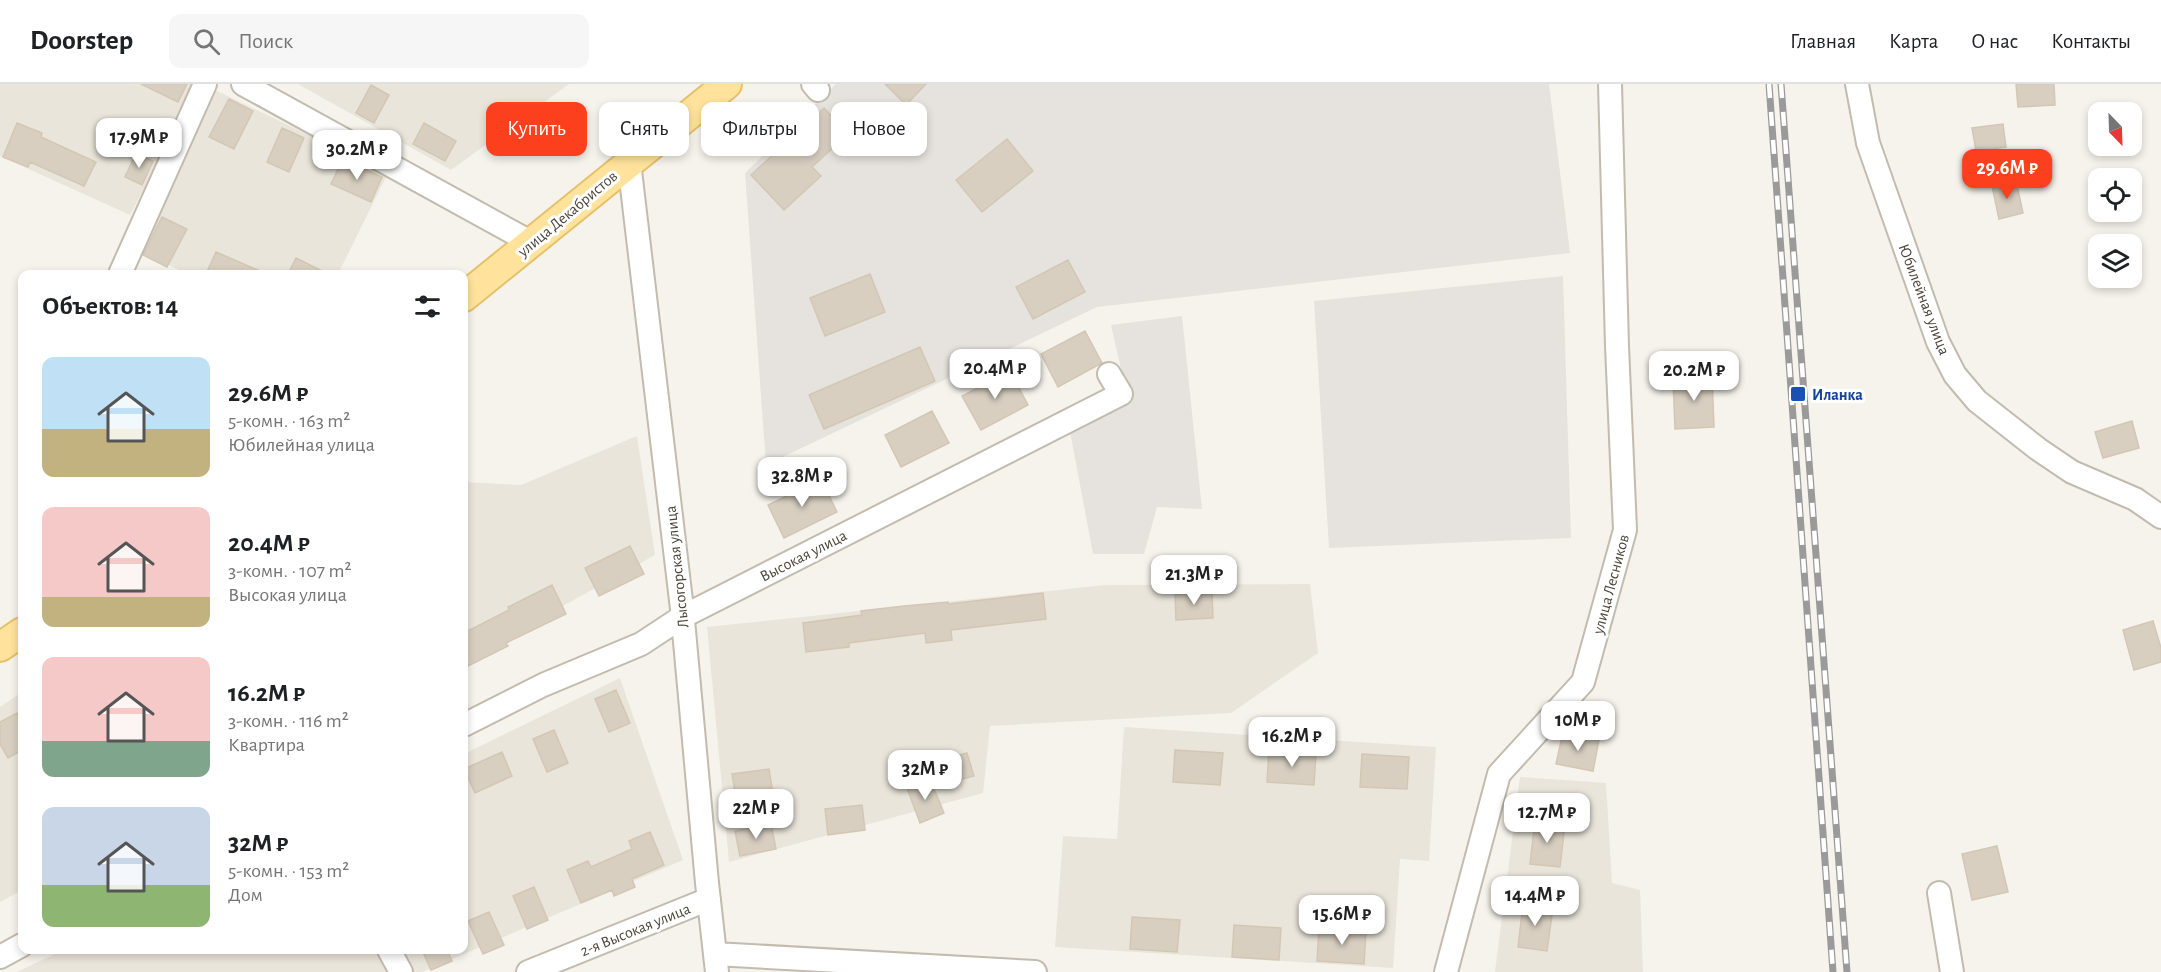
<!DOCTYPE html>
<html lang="ru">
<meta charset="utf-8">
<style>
:root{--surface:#fff;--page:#f6f6f6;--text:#202124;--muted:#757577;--line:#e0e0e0;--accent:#fc3f1d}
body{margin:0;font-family:"Alegreya Sans",sans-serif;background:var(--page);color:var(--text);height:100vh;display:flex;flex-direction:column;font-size:22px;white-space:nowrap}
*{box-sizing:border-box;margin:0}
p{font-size:20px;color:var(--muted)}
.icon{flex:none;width:33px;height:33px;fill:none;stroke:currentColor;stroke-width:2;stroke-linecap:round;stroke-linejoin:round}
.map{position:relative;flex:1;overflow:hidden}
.sheet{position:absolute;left:18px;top:186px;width:450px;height:684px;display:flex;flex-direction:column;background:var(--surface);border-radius:12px;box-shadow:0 3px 9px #0003}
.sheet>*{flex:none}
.hud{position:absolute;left:486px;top:18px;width:570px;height:54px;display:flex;gap:12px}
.needle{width:39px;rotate:157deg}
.tools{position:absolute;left:2088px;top:18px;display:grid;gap:12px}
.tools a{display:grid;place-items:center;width:54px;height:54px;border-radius:12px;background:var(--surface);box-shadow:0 3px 9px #0003;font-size:30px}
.price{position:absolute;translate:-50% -51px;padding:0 14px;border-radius:12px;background:#fff;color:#222;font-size:20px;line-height:39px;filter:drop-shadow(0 2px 3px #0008)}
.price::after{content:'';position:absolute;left:50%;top:36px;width:18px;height:14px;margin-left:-9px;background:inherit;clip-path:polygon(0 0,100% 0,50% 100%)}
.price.active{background:var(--accent);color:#fff}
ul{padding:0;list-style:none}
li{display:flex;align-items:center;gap:18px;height:150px;padding:0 24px}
li span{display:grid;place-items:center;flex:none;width:168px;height:120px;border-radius:12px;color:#555}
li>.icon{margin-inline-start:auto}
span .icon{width:72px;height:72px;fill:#fffc;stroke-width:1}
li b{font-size:26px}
h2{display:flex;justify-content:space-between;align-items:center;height:72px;padding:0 24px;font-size:26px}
.tag{padding:0 21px;border-radius:12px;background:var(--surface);box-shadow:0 3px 9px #0003;font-size:21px;line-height:54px}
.tag.active{background:var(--accent);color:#fff}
header{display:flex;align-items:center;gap:36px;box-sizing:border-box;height:84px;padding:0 30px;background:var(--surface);border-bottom:2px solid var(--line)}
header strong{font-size:28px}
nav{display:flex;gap:33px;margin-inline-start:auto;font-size:21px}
.search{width:420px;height:54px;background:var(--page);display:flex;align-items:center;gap:15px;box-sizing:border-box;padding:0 21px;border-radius:12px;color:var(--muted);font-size:22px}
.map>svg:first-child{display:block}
.residential{fill:#eae5da}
.industrial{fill:#e6e2dd}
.building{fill:#d8cfc1;stroke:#d3c7b4;stroke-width:1.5}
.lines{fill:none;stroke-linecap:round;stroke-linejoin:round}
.minor-casing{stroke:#c2bbae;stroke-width:26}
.major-casing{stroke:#e6c16a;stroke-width:32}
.minor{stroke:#fff;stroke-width:22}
.major{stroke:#ffe39c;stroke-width:28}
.rail-casing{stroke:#9a9a9a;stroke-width:7}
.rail{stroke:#fff;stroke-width:4.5;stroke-dasharray:14;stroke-linecap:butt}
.transit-dot{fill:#1a4fb4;stroke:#fff;stroke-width:2}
.labels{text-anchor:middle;stroke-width:6;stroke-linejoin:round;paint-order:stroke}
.street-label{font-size:16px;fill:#4b4439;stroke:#fff}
.transit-label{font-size:16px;font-weight:bold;fill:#164399;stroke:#fff;text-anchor:start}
</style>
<header>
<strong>Doorstep</strong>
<div class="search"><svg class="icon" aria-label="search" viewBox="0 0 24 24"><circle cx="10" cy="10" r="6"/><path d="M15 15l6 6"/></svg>Поиск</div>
<nav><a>Главная</a><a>Карта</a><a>О нас</a><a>Контакты</a></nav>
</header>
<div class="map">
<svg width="2161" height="888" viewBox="0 0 2161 888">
<rect width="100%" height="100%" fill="#f6f3ec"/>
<!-- residential -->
<path class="residential" d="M0,0h199l-69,131 -130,-59z
M298,0h271l-118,86z
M215,6l173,83 -50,101h-150l-48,-22z
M637,352l18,119 -191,106v-179l57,3z
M1310,500l8,69 -87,60 -241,13 -7,67 -254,69 -22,-235 398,-42z
M620,594l63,182 -261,112h-405l46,-22h401v-196z
M22,608v198l-22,12v-195z
M1124,643l312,20 -7,114 -29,-2 -7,109 -338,-21 8,-111 54,3z
M1520,693l86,6 6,100 28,7 3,82h-148z"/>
<!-- industrial -->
<path class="industrial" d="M836,0h713l21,169 -473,54 -331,158 -21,-292z
M1563,192l8,262 -242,10 -15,-247z
M1182,232l20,193 -45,-2 -13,47h-51l-25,-133 61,-17 -18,-79z"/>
<!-- building -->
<path class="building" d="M141,0h46l-9,18z
M885,0h41l-20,21z
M2016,0h38l1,21 -37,2z
M371,1l18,10 -15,28 -18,-10z
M229,15l24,12 -19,38 -25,-12z
M824,24l24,26 -36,33 9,9 -37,34 -33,-35z
M17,39l25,10 -1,4 55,25 -12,24 -54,-24 -2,5 -25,-10z
M424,39l32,18 -11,20 -32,-17z
M2003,40l3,23 -30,4 -4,-23z
M282,44l22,10 -15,34 -22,-10z
M1007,55l26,32 -51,41 -26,-32z
M136,69l17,8 -11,24 -17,-8z
M343,75l39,18 -11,25 -40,-18z
M2016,97l7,32 -24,6 -7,-33z
M162,133l25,12 -20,38 -24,-12z
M216,168l51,22h-61z
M296,174l32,16h-40z
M1068,176l17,32 -52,27 -17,-32z
M870,190l15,38 -60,24 -15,-38z
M1085,247l17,32 -44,24 -17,-33z
M920,263l15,34 -111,48 -15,-34z
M1010,287l18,34 -47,25 -19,-34z
M1712,292l2,51 -39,2 -2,-51z
M932,327l17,32 -48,24 -16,-32z
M2132,337l7,27 -36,10 -8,-26z
M821,395l16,33 -53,26 -16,-33z
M630,462l14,28 -45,22 -14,-28z
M552,501l14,29 -60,29 2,3 -44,22v-35l45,-23 -1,-3z
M1043,509l3,26 -95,11 1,10 -26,3 -1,-10 -76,10v4l-43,5 -3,-29 59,-8 -1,-4 43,-5 44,-4v2z
M1212,509l1,25 -37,2 -1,-26z
M2153,537l8,27v14l-27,8 -11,-40z
M616,606l14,33 -21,9 -14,-33z
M17,629l5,10v27l-14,8 -8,-14v-22z
M554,646l14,33 -21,9 -14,-33z
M1563,648l36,8 -6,31 -37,-7z
M1175,666l48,3 -3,32 -47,-3z
M1269,666l47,3 -2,32 -47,-3z
M502,668l10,24 -37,17 -11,-24z
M967,669l7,23 -34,9 -6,-23z
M1362,670l47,3 -2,32 -47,-2z
M769,685l4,25 -37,5 -4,-25z
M930,695l14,34 -24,10 -13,-35z
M862,721l3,25 -37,5 -3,-26z
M1535,736l30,4 -5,43 -30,-3z
M771,740l5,25 -36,7 -5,-25z
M650,748l14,33 -32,14 3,8 -21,9 -2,-6 -31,13 -14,-33 21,-9 3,6 41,-18 -3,-8z
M1997,762l11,46 -36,8 -10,-46z
M534,803l14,33 -21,9 -14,-33z
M1523,820l30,4 -6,43 -29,-4z
M489,828l15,33 -21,9 -15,-33z
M1132,833l48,3 -3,32 -47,-3z
M1234,841l47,3 -2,32 -47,-3z
M1319,845l47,3 -2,32 -47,-3z
M422,866h25l5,11 -21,9z"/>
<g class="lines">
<!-- minor casing -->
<g class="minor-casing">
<path id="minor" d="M243,0l289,159
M813,0l5,6
M1857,0l11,59 70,199 17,33 22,26 61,48 34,23 63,27 26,18
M629,78l53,447 25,274 10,89
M120,190l85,-190
M464,641l79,-40 98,-41 41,-27 439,-223 -12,-20
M1939,809l13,79
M389,866l12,22
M715,870l320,18
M0,873l22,-12
M528,888l181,-73
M1446,888l53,-198 84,-92 42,-152 -8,-184 -7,-262"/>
</g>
<!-- major casing -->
<g class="major-casing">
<path id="major" d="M464,213l263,-213
M0,563l22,-15"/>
</g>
<!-- minor -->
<use href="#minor" class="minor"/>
<!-- major -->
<use href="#major" class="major"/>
<!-- rail casing -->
<g class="rail-casing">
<path id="rail" d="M1769,0l64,888
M1781,0l66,888"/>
</g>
<!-- rail -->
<use href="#rail" class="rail"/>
</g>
<!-- markers -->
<rect class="transit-dot" x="1790" y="302" width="16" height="16" rx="3"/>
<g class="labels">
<!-- street labels -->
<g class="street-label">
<text transform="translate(567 129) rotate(-40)" y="6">улица Декабристов</text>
<text transform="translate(1925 215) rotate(69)" y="6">Юбилейная улица</text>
<text transform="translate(803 471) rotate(-27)" y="6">Высокая улица</text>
<text transform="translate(676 483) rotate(-96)" y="6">Лысогорская улица</text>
<text transform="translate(1610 500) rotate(-75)" y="6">улица Лесников</text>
<text transform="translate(635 845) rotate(-22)" y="6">2-я Высокая улица</text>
</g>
<!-- transit labels -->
<g class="transit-label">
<text x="1812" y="316">Иланка</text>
</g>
</g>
</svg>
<div class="tools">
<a><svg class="needle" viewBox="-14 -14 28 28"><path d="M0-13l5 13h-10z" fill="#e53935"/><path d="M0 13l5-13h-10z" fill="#757577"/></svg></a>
<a><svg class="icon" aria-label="locate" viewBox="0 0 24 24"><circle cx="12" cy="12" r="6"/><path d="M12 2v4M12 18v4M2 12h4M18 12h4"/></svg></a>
<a><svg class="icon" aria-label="layers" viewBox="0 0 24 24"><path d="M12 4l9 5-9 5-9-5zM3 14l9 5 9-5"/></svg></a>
</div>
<b class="price" style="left:139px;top:85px">17.9M ₽</b>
<b class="price" style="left:357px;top:97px">30.2M ₽</b>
<b class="price active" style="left:2007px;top:116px">29.6M ₽</b>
<b class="price" style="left:995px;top:316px">20.4M ₽</b>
<b class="price" style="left:1694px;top:318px">20.2M ₽</b>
<b class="price" style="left:802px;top:424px">32.8M ₽</b>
<b class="price" style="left:1194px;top:522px">21.3M ₽</b>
<b class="price" style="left:1578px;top:668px">10M ₽</b>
<b class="price" style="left:1292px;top:684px">16.2M ₽</b>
<b class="price" style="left:925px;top:717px">32M ₽</b>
<b class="price" style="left:756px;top:756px">22M ₽</b>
<b class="price" style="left:1547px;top:760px">12.7M ₽</b>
<b class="price" style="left:1535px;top:843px">14.4M ₽</b>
<b class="price" style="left:1342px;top:862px">15.6M ₽</b>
<div class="hud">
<a class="tag active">Купить</a>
<a class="tag">Снять</a>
<a class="tag">Фильтры</a>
<a class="tag">Новое</a>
</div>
<section class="sheet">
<h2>Объектов: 14<svg class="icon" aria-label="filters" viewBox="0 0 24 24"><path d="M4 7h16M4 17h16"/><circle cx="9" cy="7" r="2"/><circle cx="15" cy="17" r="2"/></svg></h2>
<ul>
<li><span style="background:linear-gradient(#bfe0f5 60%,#c2b280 0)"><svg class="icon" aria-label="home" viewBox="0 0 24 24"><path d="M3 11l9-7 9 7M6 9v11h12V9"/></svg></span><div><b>29.6M ₽</b><p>5-комн. · 163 m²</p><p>Юбилейная улица</p></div></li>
<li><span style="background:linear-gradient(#f6c9c9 75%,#c2b280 0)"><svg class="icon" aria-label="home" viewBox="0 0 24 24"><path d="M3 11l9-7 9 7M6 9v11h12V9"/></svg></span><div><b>20.4M ₽</b><p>3-комн. · 107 m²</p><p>Высокая улица</p></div></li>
<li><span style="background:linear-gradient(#f6c9c9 70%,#7fa58c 0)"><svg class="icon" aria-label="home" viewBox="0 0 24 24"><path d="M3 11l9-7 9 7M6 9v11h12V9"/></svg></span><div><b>16.2M ₽</b><p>3-комн. · 116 m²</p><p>Квартира</p></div></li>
<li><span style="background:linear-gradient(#c9d6e8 65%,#8fb573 0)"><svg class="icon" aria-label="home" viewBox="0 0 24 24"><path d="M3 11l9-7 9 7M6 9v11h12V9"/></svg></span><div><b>32M ₽</b><p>5-комн. · 153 m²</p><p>Дом</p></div></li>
</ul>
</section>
</div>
